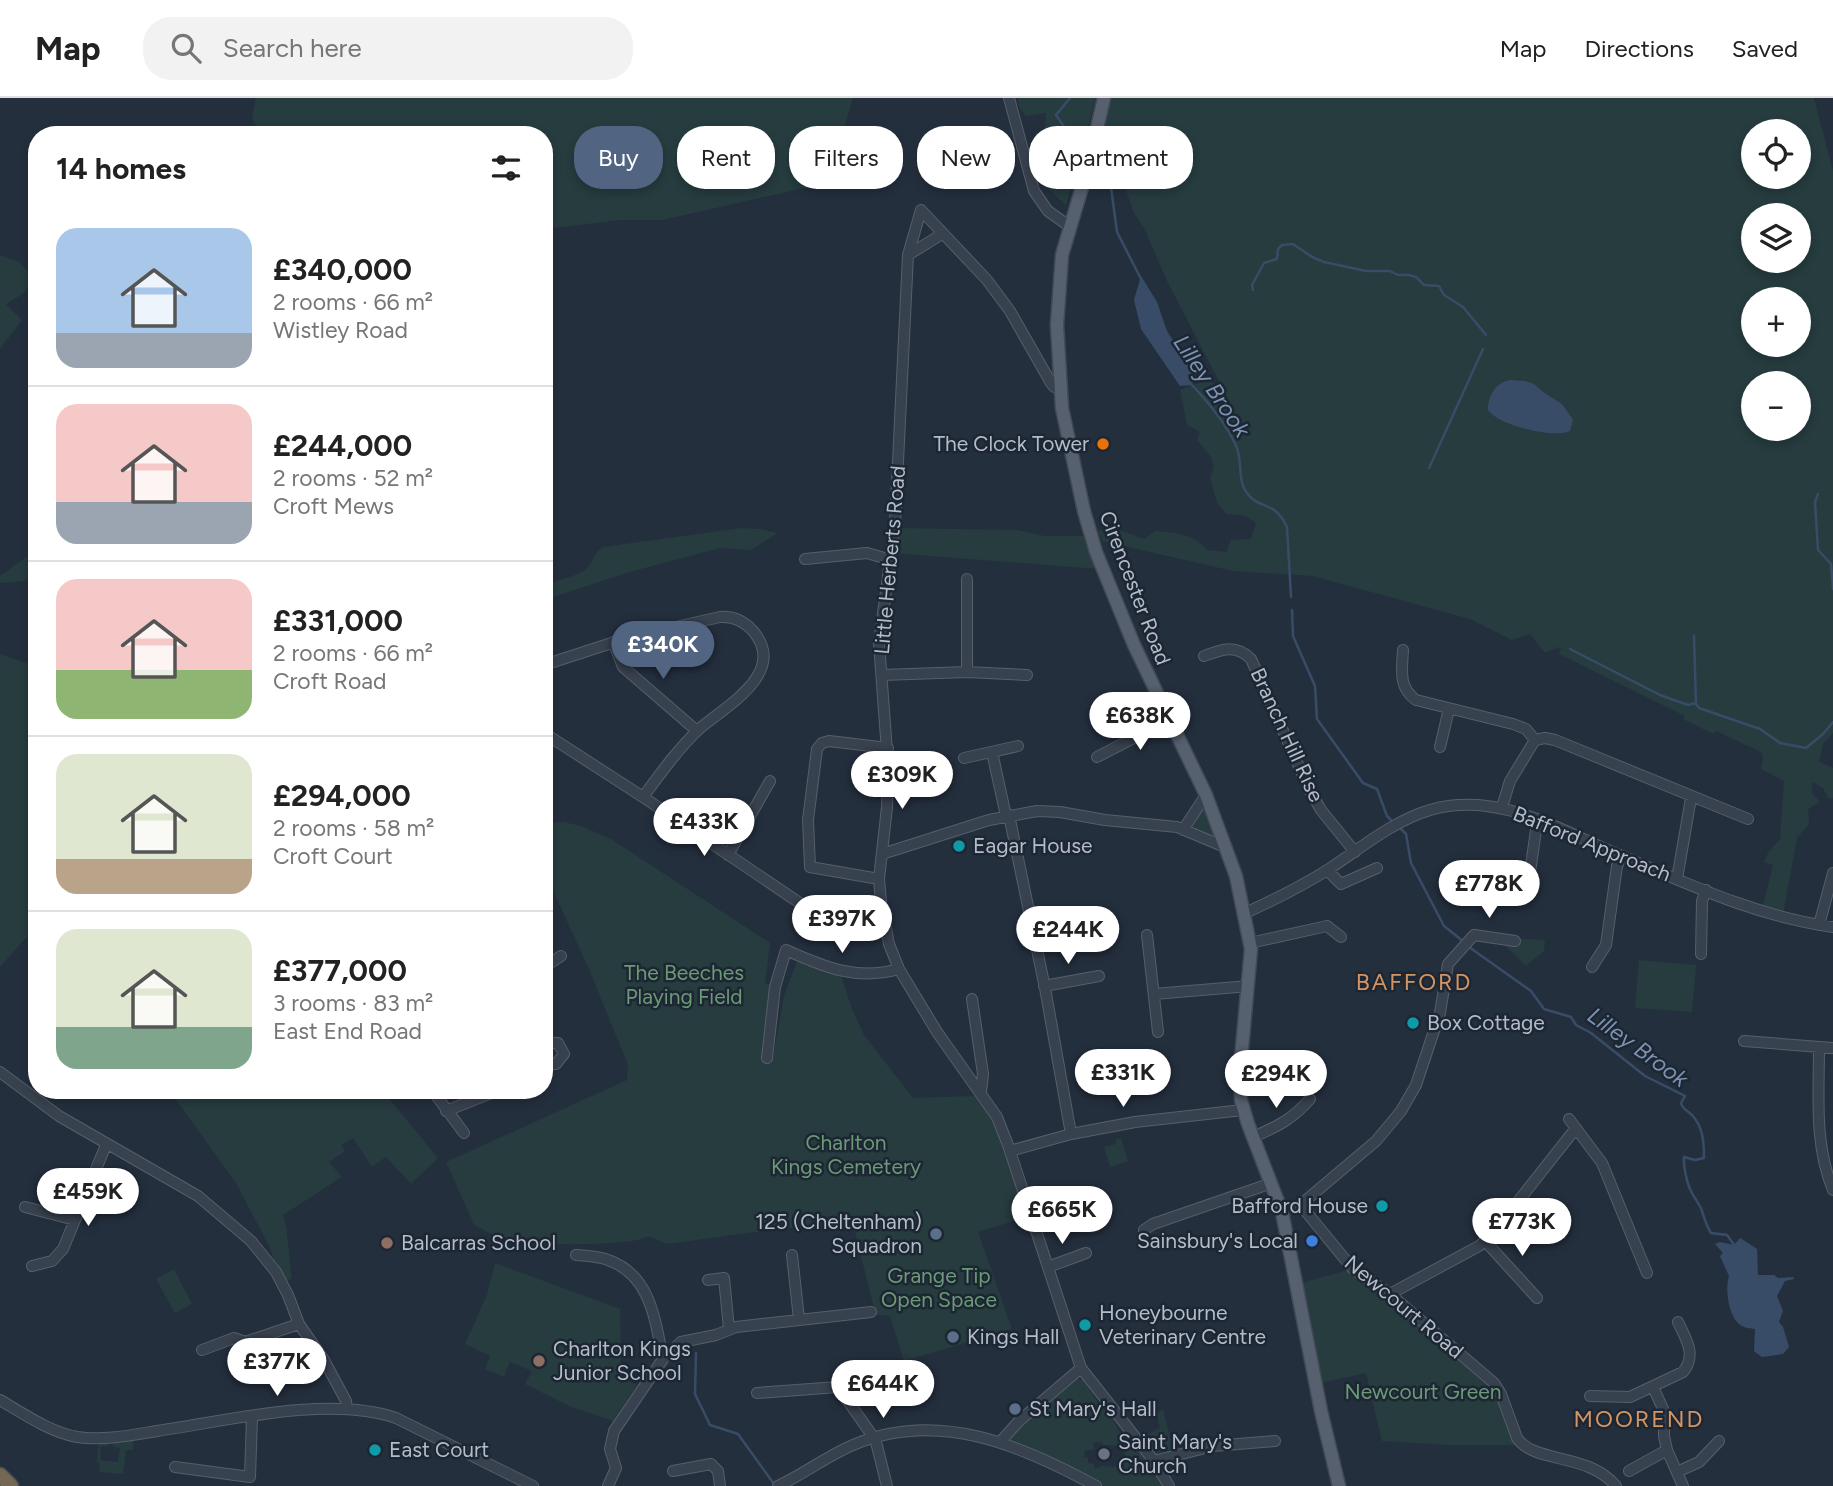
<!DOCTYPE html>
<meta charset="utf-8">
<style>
:root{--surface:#fff;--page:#f2f2f2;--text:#222;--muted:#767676;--line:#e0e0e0;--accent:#516482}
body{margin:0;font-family:Figtree,sans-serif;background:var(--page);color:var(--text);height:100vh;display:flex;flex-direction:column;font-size:26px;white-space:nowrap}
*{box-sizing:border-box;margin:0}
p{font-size:23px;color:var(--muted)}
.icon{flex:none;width:38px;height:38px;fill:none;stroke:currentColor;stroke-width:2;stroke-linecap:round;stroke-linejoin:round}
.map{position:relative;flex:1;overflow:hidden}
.sheet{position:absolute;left:28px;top:28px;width:525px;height:973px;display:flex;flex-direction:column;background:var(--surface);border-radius:28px;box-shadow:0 4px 10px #0003}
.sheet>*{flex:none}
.hud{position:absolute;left:574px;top:28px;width:665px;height:63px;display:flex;gap:14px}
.tools{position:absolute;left:1741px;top:21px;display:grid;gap:14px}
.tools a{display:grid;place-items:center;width:70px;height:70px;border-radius:50%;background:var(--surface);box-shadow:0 4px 10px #0003;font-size:35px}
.price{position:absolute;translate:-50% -60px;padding:0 16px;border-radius:24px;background:#fff;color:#222;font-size:23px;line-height:46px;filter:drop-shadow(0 2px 4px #0008)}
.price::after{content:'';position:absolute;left:50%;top:42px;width:21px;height:16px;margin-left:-10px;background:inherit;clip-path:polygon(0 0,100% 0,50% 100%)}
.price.on{background:var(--accent);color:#fff}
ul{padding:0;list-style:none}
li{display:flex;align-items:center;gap:21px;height:175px;padding:0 28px}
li+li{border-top:2px solid var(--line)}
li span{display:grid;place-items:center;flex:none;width:196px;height:140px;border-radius:21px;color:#555}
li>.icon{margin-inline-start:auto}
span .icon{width:84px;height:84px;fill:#fffc;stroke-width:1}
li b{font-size:30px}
h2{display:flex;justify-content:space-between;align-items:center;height:84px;padding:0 28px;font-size:30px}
.chip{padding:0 24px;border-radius:28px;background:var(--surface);box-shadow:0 4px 10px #0003;font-size:24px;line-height:63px}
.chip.on{background:var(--accent);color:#fff}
header{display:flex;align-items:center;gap:42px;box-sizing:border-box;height:98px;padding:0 35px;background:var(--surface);border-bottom:2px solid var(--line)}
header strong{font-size:33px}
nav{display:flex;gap:38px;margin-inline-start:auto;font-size:24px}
.search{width:490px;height:63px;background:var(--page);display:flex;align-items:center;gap:18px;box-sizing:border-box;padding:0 24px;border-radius:28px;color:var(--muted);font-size:26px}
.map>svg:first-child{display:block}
.green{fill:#263c3f;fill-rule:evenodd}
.water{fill:#394c67}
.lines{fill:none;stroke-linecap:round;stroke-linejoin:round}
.stream{stroke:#394c67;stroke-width:2.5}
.minor-casing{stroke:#565f6c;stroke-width:12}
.major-casing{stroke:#414a57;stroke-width:15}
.highway-casing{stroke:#434c59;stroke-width:17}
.minor{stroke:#38414e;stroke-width:10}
.major{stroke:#56606e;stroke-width:12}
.highway{stroke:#746855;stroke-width:14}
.food-dot{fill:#e8710a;stroke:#1d2633;stroke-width:2.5}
.culture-dot{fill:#0f9aa8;stroke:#1d2633;stroke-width:2.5}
.service-dot{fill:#5c6f8a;stroke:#1d2633;stroke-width:2.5}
.shop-dot{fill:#3f7fe0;stroke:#1d2633;stroke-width:2.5}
.education-dot{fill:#8d6e63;stroke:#1d2633;stroke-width:2.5}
.worship-dot{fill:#6b7280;stroke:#1d2633;stroke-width:2.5}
.labels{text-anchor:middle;stroke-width:5;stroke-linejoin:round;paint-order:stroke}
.poi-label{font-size:21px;fill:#b4bcc9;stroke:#1d2633;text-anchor:start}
.street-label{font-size:21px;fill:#b4bcc9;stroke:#1d2633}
.park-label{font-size:21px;fill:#6b9a76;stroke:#1d2633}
.water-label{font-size:23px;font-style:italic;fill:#7c92b1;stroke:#1d2633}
.neighbourhood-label{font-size:23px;letter-spacing:2px;fill:#d59563;stroke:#1d2633}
</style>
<header>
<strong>Map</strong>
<div class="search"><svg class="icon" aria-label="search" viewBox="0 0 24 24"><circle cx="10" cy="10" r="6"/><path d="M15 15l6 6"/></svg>Search here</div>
<nav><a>Map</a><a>Directions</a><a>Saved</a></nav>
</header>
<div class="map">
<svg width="1833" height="1388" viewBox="0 0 1833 1388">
<rect width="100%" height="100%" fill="#242f3e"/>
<!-- green -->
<path class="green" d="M256,0h597l-17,57 -23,31 -151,34h-42l-66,8h-10v-93h-282l-10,-17z
M1018,0h78l-30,107 -20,-18 2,-5 -7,-7 -7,-29 11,-20 1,-13 -20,3 -7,-9z
M1104,0h710l19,73v562l-10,11 -4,18 14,6v30l-4,1 -6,-11 -11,-6v11l8,9 -12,7 1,15 -12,14 -14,76 -21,-5 11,-44 -9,-3 4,-9 12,-14 4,-58 -23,-12 2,-13 -2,-4 -45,-21 -3,3 -30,-15 2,-3 -126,-62 2,-5 -3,-2 -13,6 -15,-19 -18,6 -42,-21 -157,-43 -80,-5 -131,-30 -4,-11 25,1 21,8 11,-8c21,2 38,2 52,19l19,2 5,-12 20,-1 5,-16 -10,-7 -20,-2 -9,-12 -4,-13 -3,-12 4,-10 -3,-10 -14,-17 3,-8 -13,-7 -7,-35 26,-10 16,7 -55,-106 -22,-51 -11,-17 -11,-31 -32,-28zM1754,33h45v46h-45zM1754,117h45v46h-45zM1754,201h45v46h-45zM1754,285h45v46h-45z
M0,157l19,7 15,16 -10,15 -18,11 16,16 -22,29z
M741,430l19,1 18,4 -27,17 -31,-2 -94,25 -82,27v-15c13,-5 32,-8 42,-16 8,-7 7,-16 17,-22z
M894,430l123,2 28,6h42l12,33 -208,-16z
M30,446l7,4v27l-14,6 -23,2v-7l28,-20z
M0,556l37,13v262l-13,11 -24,27z
M1204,713l3,1 9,22 -2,4c-8,-3 -20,-4 -21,-14l7,-12z
M564,724l17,4 30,13 159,104 -5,41 6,1 -8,72 10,1 11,-62 14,-37 42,13 12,37 12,26 49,63 62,-2 6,-4 16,25 33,99 -52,16 34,97 -108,32 -14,-45 -14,-1 -1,-3 -21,-84h-69l-118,16 -19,-8c-11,11 -120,9 -139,5 -12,-3 -24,-11 -35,-16l-28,-63 181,-82 1,-15 -39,-96 -45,-98v-48z
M1497,839l48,3 -1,11 -18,15z
M1639,862l57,5 -4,47 -57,-4z
M169,992h213l56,68 -27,26 -25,-27 -14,10 -19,-29 -12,7 4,6 -16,11 13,15 -59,38c5,9 6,48 9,63l-7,4 -7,-12 -9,-24 -33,-63z
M1121,1040l7,23 -18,6 -6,-20 12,-3 -1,-4z
M495,1165l125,46 1,69 16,7 -24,36 -44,-15 -44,-22 7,-13 -22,-9 -6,15 -19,-8 5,-13 -25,-12 22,-49z
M174,1171l18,35 -17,9 -19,-34z
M1353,1171l133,106 36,70h-74l-66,-4 -16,-68 -50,11 -19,-100z
M1076,1281l8,1 14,23 14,15 6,12 19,17 29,39h-67l-89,-46 -1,-4zM1094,1344h8l1,3 22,1 -1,21 -24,-1v2h-6v-4l-6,-1v-5l-4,-1 1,-7h8z
M1163,1312l10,39 -18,5 -12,-17 17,-9 -4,-16z
M134,1337l-1,15h-7l-3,24 -24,-2 1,-9 -3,-1 2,-24 10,-1 -1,9h-7l-1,14 18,2 2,-14 -7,-1 1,-10z"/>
<!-- water -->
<path class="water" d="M1141,178l16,26 10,29 28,45 -3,9 -12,1 -39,-57 -7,-29z
M1510,282l15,1 9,3 9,8 19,12 11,16 -3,11c-17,8 -72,-6 -82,-21 0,-14 7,-27 22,-30z
M1740,1140l17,11 1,26h16l4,3 15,-1 1,2 -9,2 -8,15 6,15 -4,11 4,5 6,20 -6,7 -21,3 -8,-6 1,-22c-6,-1 -12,-1 -16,-5 -11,-10 -14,-35 -10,-48l-9,-20 3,-3 -8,-9 5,-2 14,3z"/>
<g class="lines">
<!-- stream -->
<path class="stream" d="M1070,0l-14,17 20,29
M1110,82l7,52 24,47
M1253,192l-1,-5 12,-22 13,-4 1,-10 4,-4 11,-1 19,13 12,5 42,9h24l8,4h11l7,2 8,8 15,1 5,9 19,12 23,28
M1192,287c17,18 34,38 44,61 7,14 1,35 11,47 13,18 27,6 40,34l4,70
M1429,370l54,-119
M1818,396l-3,8 3,48 13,14 2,25
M1292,512l1,26 22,50 2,33 46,64 14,6 10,27 6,6
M1694,538l2,68 3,4 61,21 20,14 26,5 17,-14 10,-12
M1570,551l90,46 28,10 8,-2
M1398,728l8,8 5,29 33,63 20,16
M1469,849l62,44 13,18 27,8 5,8 15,8 54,43 40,20 -4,7c2,7 6,7 11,12 11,12 12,27 12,43l-9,2 -11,-3c-1,9 3,26 7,34 3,7 9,13 11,20 3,9 4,14 9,22l16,2 8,11
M696,1255l-1,41 15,31 28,9 36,50"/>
<!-- minor casing -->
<g class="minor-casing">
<path id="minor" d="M1009,0l25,93 14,20 21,15
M921,112l-13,45 -13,269 -16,119 9,122 -1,42 -8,72 2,23 8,42 10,25 38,63 60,85 11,28 73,223 73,93 15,25
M921,112l66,70 23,31 41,72 3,4h6
M908,157l34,-21
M805,461l62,-6 24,7
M613,544l10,25 74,64
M1403,552c-1,20 -5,37 13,50l97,24 13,5 9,11
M1204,558c18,-7 32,-12 47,3l58,130 12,21 34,42
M544,567l83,-27 93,-21c13,-1 24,4 33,14 36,42 -29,76 -55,99 -20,19 -38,44 -55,67
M967,574v-93
M882,577l85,-3 60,3
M544,635l99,64 167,113 28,7 44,-3
M1440,649l9,-38
M992,654l14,64
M1097,659l72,-37
M964,660l54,-12
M1502,709l8,-26 25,-41 10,-2 10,2 193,79
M1009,717l36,173 26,146
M1183,732l23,-35
M882,756l107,-34 48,-9 23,1 45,8 72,7 50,21
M728,757l42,-74
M1327,772l14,14 36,-16
M879,781l-69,-12 -2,-47 9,-71 5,-6 7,-2 59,7
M1677,781l14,-81
M1527,796l9,-64 5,-9
M1245,815c29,-13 57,-27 84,-44 32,-21 64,-48 101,-59 68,-20 131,21 192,46 68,29 137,61 211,71
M1819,827l14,-52
M1147,837l11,97
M1250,845l77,-17 14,11
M1701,856l1,-53 4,-11
M544,869l17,-11
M1592,869l14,-22 11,-79 5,-10
M1044,888l55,-10
M1154,896l95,-8
M972,901l11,75 -2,18
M1744,943l89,7
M544,945h14l6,11 -8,10h-12
M1819,949c0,48 -5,97 14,143
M767,960l8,-71 11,-37c38,17 70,31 113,19
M0,974l59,44 139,80 53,45 25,31 12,23 11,29 25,36 22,41 1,8
M432,992l32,43
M446,1013l53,-21
M1569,1021l33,44 45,110
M1253,1039c24,-10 41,-19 57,-38
M1010,1053l61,-17 64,-12 108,-12
M1299,1108l77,-65 25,-30 15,-26 24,-72 8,-49 26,-29 41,6
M25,1109l50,13
M1282,1114l12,-6 9,2 50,61 37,25 104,89 7,11 16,44c18,26 70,14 99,48
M1144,1132l9,-6 119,-41
M1485,1143l52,57
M576,1157c10,1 22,1 32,5 43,15 47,60 55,99l-49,72 -4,18 6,19 -8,18
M792,1157l7,64
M32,1168l20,-5 11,-12 43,-104
M1048,1169l38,-14
M708,1182l16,-2 5,51
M1390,1196l89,-48 11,-9 86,-109
M202,1252l32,-12 11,4 54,-18
M663,1261l18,-17 35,-7 20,-8 135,-15
M1653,1289l11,24v25l3,14 16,36
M757,1295l81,-6 36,51
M1590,1298l40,1 53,-25c14,-17 3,-33 -5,-50
M0,1302c24,14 50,32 77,37 26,4 55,-2 80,-6 70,-10 171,-36 239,-13l137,68
M875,1340l12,48
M1001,1343l17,-19 63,-54
M1154,1363l59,-15 62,-5
M175,1369l75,10 2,-60
M673,1373l38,-7 7,7 2,15
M1629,1373l38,-21
M1677,1374l22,-10 20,-21
M778,1388c26,-12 49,-30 75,-41 85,-36 168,0 243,41"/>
</g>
<!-- major casing -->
<g class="major-casing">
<path id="major" d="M1104,0l-16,69 -26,88 -5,70 5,83 22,103 12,41 38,93 72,150 30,81 15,73 -11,121 1,30 7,24 34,88 39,199 18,75"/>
</g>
<!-- highway casing -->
<g class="highway-casing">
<path id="highway" d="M0,1377l11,11"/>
</g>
<!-- minor -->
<use href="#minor" class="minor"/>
<!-- major -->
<use href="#major" class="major"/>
<!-- highway -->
<use href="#highway" class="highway"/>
</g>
<!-- markers -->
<circle class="food-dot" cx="1103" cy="346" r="7"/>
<g class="culture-dot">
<circle cx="959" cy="748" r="7"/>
<circle cx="1413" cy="925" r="7"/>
<circle cx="1382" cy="1108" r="7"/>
<circle cx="1085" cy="1227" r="7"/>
<circle cx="375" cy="1352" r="7"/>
</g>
<g class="service-dot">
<circle cx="936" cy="1136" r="7"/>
<circle cx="953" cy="1239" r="7"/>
<circle cx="1015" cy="1311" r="7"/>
</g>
<circle class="shop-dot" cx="1312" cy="1143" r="7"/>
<g class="education-dot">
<circle cx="387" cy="1145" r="7"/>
<circle cx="539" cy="1263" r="7"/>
</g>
<circle class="worship-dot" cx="1104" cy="1356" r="7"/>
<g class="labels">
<!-- poi labels -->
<g class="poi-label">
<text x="1089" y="353" text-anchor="end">The Clock Tower</text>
<text x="973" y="755">Eagar House</text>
<text x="1427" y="932">Box Cottage</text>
<text x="1368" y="1115" text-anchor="end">Bafford House</text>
<text x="922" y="1131" text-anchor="end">125 (Cheltenham)<tspan x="922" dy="24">Squadron</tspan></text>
<text x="1298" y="1150" text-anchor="end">Sainsbury's Local</text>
<text x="401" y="1152">Balcarras School</text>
<text x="1099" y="1222">Honeybourne<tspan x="1099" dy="24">Veterinary Centre</tspan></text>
<text x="967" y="1246">Kings Hall</text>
<text x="553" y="1258">Charlton Kings<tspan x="553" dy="24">Junior School</tspan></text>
<text x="1029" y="1318">St Mary's Hall</text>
<text x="1118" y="1351">Saint Mary's<tspan x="1118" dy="24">Church</tspan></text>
<text x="389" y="1359">East Court</text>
</g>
<!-- street labels -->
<g class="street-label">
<text transform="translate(890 462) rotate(-85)" y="7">Little Herberts Road</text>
<text transform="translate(1135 490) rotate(69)" y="7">Cirencester Road</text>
<text transform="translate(1287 637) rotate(65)" y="7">Branch Hill Rise</text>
<text transform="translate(1592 746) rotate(22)" y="7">Bafford Approach</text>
<text transform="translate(1404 1209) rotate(40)" y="7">Newcourt Road</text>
</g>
<!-- park labels -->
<g class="park-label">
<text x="684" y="882">The Beeches<tspan x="684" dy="24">Playing Field</tspan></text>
<text x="846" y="1052">Charlton<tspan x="846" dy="24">Kings Cemetery</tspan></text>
<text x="939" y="1185">Grange Tip<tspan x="939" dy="24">Open Space</tspan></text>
<text x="1423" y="1301">Newcourt Green</text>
</g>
<!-- water labels -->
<g class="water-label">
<text transform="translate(1212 288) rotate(56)" y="8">Lilley Brook</text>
<text transform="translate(1638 949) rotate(36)" y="8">Lilley Brook</text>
</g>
<!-- neighbourhood labels -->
<g class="neighbourhood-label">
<text x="1414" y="892">BAFFORD</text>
<text x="1639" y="1329">MOOREND</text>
</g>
</g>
</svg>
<div class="tools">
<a><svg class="icon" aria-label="locate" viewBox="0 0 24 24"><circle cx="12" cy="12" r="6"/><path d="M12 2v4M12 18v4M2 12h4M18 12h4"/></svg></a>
<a><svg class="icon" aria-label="layers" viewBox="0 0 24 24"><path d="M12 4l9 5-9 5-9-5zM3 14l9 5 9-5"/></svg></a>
<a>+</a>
<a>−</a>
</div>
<b class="price on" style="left:663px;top:583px">£340K</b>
<b class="price" style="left:1140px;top:654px">£638K</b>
<b class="price" style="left:902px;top:713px">£309K</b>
<b class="price" style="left:704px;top:760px">£433K</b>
<b class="price" style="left:1489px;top:822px">£778K</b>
<b class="price" style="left:842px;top:857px">£397K</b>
<b class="price" style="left:1068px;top:868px">£244K</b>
<b class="price" style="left:1123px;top:1011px">£331K</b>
<b class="price" style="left:1276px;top:1012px">£294K</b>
<b class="price" style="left:88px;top:1130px">£459K</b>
<b class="price" style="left:1062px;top:1148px">£665K</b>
<b class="price" style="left:1522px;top:1160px">£773K</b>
<b class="price" style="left:277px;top:1300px">£377K</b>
<b class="price" style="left:883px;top:1322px">£644K</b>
<div class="hud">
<a class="chip on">Buy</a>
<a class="chip">Rent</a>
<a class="chip">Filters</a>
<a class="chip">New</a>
<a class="chip">Apartment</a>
</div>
<section class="sheet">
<h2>14 homes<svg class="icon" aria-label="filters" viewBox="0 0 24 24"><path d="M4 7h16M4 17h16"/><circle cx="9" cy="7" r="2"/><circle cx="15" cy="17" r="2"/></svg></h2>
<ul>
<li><span style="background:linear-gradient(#a9c7e8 75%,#9aa5b1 0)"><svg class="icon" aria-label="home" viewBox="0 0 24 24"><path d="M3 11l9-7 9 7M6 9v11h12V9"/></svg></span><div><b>£340,000</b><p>2 rooms · 66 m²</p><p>Wistley Road</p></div></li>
<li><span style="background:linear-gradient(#f6c9c9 70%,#9aa5b1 0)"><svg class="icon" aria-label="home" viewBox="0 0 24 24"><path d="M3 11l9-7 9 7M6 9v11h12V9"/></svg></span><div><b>£244,000</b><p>2 rooms · 52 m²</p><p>Croft Mews</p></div></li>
<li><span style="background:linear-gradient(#f6c9c9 65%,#8fb573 0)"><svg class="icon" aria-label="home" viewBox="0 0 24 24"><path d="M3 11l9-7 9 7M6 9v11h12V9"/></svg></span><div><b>£331,000</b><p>2 rooms · 66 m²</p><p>Croft Road</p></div></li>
<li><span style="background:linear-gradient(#dfe7d0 75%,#b9a48a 0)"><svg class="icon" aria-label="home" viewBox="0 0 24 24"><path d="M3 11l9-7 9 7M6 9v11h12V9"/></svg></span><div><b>£294,000</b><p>2 rooms · 58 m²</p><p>Croft Court</p></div></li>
<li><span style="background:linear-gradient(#dfe7d0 70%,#7fa58c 0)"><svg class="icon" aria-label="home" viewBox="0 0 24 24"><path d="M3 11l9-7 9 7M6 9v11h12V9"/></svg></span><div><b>£377,000</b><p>3 rooms · 83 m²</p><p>East End Road</p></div></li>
</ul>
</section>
</div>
